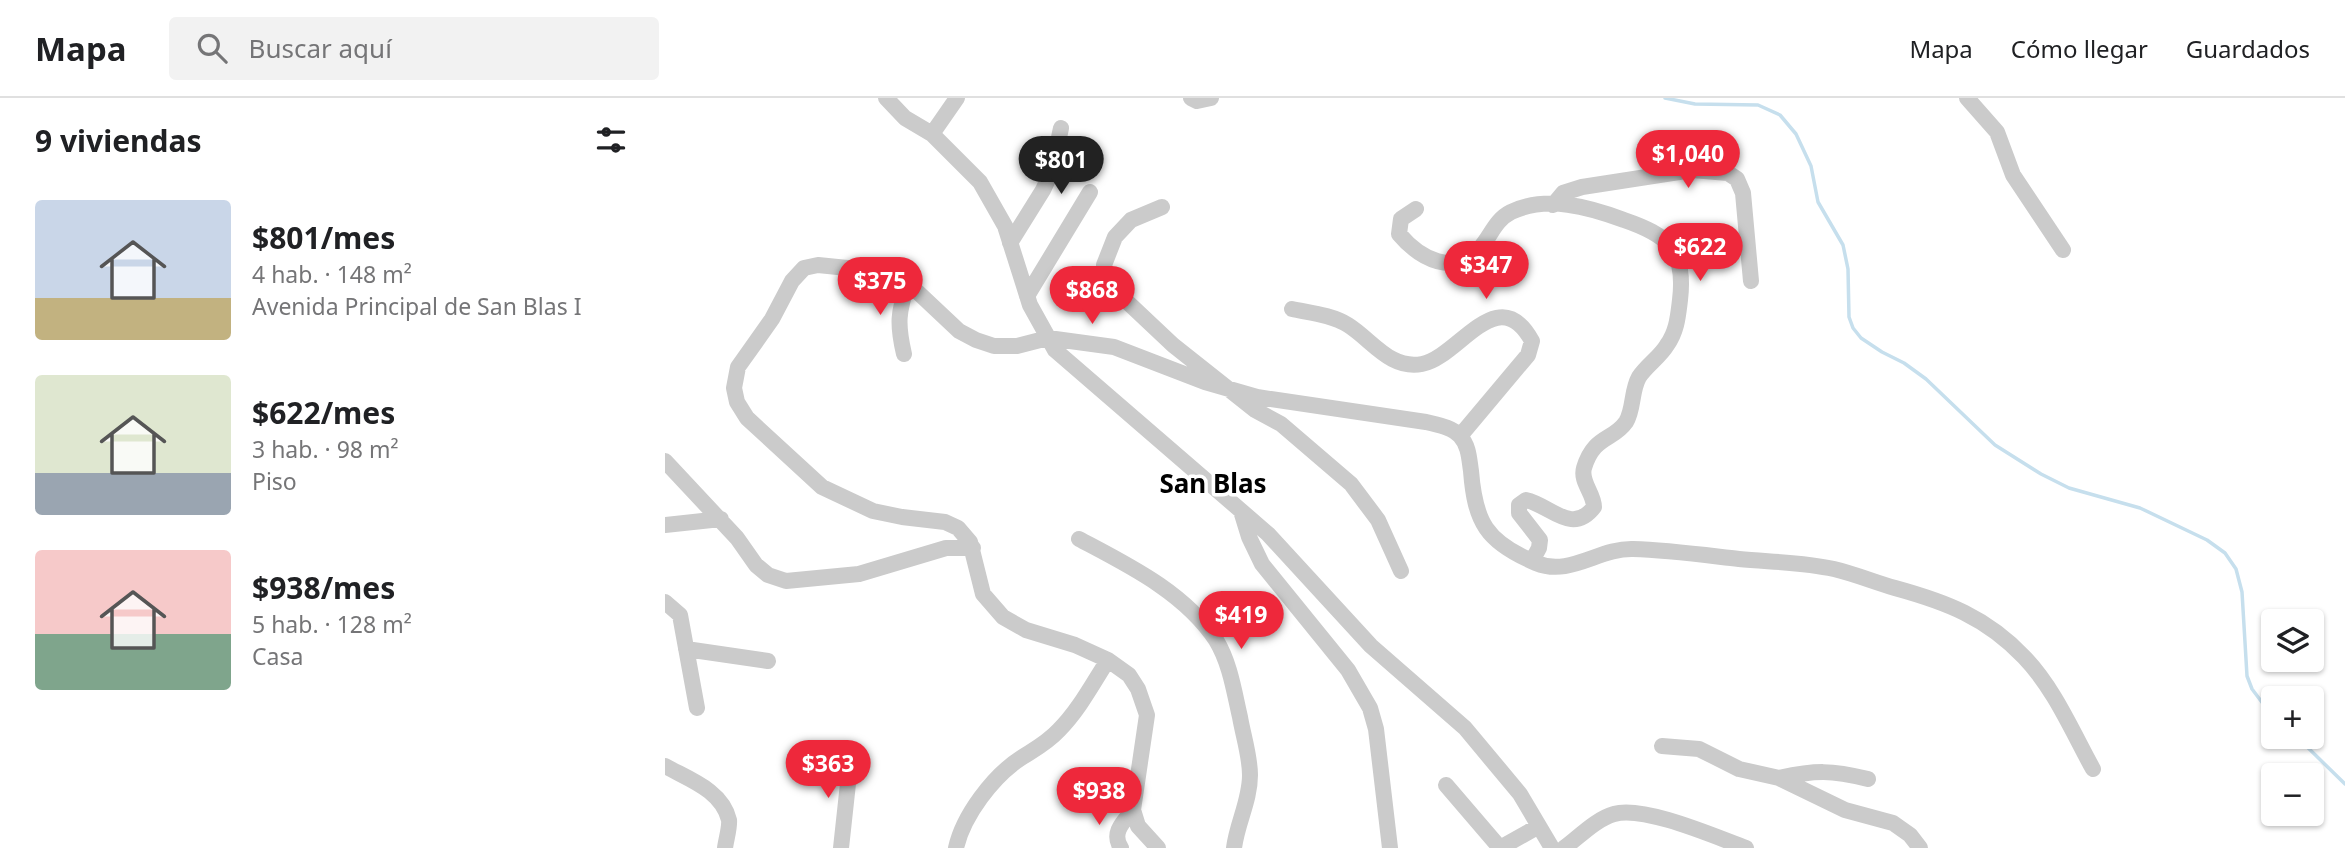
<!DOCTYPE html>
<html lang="es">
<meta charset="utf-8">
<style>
:root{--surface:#fff;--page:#f2f2f2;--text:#202124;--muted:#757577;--line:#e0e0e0;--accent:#ee283b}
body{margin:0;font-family:"Noto Sans",sans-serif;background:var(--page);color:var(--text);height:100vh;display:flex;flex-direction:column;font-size:26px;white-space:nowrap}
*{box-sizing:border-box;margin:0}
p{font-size:23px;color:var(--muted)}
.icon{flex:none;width:38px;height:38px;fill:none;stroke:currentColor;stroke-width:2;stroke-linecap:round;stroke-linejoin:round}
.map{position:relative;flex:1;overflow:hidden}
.drawer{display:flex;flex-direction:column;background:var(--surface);width:665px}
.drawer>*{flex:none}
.buttons{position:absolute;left:1596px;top:511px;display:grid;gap:14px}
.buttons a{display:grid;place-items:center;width:63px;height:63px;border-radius:7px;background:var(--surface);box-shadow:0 2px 5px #0004;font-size:35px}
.price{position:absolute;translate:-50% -60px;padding:0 16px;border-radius:24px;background:var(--accent);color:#fff;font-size:23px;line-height:46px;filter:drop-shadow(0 2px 4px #0008)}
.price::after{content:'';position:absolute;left:50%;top:42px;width:21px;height:16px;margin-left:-10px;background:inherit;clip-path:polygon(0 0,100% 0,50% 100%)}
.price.active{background:#222;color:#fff}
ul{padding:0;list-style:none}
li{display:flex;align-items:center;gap:21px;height:175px;padding:0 35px}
li span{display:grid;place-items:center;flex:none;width:196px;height:140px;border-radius:7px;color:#555}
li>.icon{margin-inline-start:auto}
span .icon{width:84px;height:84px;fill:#fffc;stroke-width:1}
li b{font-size:30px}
h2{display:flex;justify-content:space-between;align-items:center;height:84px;padding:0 35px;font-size:30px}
header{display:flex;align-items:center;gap:42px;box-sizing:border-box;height:98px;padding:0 35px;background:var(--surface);border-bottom:2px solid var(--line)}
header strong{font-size:33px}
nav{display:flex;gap:38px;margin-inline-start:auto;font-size:24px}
.search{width:490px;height:63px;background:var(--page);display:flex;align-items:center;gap:18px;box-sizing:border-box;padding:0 24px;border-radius:7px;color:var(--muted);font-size:26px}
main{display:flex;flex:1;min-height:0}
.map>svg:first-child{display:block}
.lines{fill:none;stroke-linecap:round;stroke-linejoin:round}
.stream{stroke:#c6dfed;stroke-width:3.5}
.minor{stroke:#cbcbcb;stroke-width:16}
.labels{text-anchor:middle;stroke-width:7;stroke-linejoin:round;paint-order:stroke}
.district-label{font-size:26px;font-weight:bold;fill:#000;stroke:#fff}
</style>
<header>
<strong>Mapa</strong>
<div class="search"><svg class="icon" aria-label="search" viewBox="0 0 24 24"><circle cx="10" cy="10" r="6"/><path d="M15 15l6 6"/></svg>Buscar aquí</div>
<nav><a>Mapa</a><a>Cómo llegar</a><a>Guardados</a></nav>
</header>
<main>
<section class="drawer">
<h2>9 viviendas<svg class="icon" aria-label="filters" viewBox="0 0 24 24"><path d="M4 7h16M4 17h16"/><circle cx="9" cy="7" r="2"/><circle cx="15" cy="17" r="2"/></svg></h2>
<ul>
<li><span style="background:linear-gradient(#c9d6e8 70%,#c2b280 0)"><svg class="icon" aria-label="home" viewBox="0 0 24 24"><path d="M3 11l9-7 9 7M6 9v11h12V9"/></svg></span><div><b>$801/mes</b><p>4 hab. · 148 m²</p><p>Avenida Principal de San Blas I</p></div></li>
<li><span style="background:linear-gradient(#dfe7d0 70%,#9aa5b1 0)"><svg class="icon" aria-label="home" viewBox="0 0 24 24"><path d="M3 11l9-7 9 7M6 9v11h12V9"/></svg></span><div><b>$622/mes</b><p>3 hab. · 98 m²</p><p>Piso</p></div></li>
<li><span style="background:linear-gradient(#f6c9c9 60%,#7fa58c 0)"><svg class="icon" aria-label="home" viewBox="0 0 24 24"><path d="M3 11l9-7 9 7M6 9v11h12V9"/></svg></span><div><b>$938/mes</b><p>5 hab. · 128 m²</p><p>Casa</p></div></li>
</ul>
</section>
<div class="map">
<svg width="1680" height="750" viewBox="0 0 1680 750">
<rect width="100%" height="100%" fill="#fff"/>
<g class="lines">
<!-- stream -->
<path class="stream" d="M1000,0l30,6 63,1 22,10 16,19 15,32 7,36 25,43 5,24 1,48 4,11 8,10 21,14 22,11 22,16 69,66 46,29 28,14 71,20 67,32 18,13 11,16 6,23 5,84 5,13 21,28
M1632,639l48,47"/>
<!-- minor -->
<path class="minor" d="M221,0l19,20 27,16 48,48 25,44 25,79 25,45 213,184 103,112 94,82 55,66 32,54
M526,0l6,3 14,-3
M1302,0l30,34 16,43 50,75
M267,36l25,-36
M888,107l10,-12 19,-6 110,-17 36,3 9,6 6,14 8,88
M497,109l-31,13 -16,17 -11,28 3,14 14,17 52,49 82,65 26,14 70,60 27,36 23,51
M751,111l-15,10 -2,15c21,25 55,43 81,14 11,-12 15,-28 31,-36 36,-17 78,-5 113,8 44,15 62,30 56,80 -2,16 -3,31 -13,45 -7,12 -20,20 -28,32 -8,14 -5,32 -13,45 -13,19 -32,13 -42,46 -4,14 10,25 10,39 -22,29 -44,-2 -68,-7l-7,5v8l21,27 -1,8 -7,13
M345,145l33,-53 9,-19 9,-43
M362,198l63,-104
M627,211c19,4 40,6 56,16 24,15 42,45 74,39 37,-7 76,-85 110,-23l-4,14 -68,81
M239,256c-7,-30 -6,-42 4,-71
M0,363l72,77 19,27 12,10 18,6 73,-7 87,-26h27
M576,413l8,26 13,27 86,106 22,38 6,21 14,119
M0,427l56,-6
M414,441c49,26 105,53 137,101 14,23 18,51 24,77 3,18 10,39 10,58 0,26 -13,48 -16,73
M0,504l15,13 17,93
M21,551l82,12
M997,648l37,3 40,20 40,9 66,32 48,13 17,12 10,13
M0,668c23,13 57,24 64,54 1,7 -3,20 -4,28
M1114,680c37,-8 52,-8 89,1
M781,687l54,63 39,-22
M176,750l10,-92
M291,750c7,-32 37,-72 65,-90 14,-9 26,-15 38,-28 20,-20 34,-47 49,-70
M456,750c-10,-15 2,-26 12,-38
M493,750l-20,-22 -5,-16 14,-95 -9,-26 -9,-14 -21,-15 -33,-15 -49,-15 -23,-13 -20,-23 -13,-52 -12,-14 -13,-6 -43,-5 -29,-6 -51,-24 -75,-69 -10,-16 -3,-14 4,-21 34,-48 20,-38 12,-13 14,-3 69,7 21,11 51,48 17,9 18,6h23l31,-8 66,9 91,35 52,15 169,25c12,3 26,5 34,14 9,10 9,22 11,35 4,51 15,71 65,92 34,14 63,-15 97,-14 35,1 71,6 106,10 31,3 64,3 95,10 21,5 40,13 61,19 51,14 91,29 129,69 30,31 48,74 69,112
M899,750c15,-11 32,-29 50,-34 29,-9 102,23 132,34"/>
</g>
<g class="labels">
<!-- district labels -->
<g class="district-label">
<text x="548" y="395">San Blas</text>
</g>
</g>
</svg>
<div class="buttons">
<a><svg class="icon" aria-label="layers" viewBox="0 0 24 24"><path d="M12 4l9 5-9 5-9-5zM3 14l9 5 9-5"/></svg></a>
<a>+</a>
<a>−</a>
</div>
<b class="price" style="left:1023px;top:92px">$1,040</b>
<b class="price active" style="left:396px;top:98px">$801</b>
<b class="price" style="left:1035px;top:185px">$622</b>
<b class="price" style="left:821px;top:203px">$347</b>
<b class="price" style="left:215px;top:219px">$375</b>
<b class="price" style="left:427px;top:228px">$868</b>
<b class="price" style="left:576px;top:553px">$419</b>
<b class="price" style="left:163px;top:702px">$363</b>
<b class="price" style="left:434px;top:729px">$938</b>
</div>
</main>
